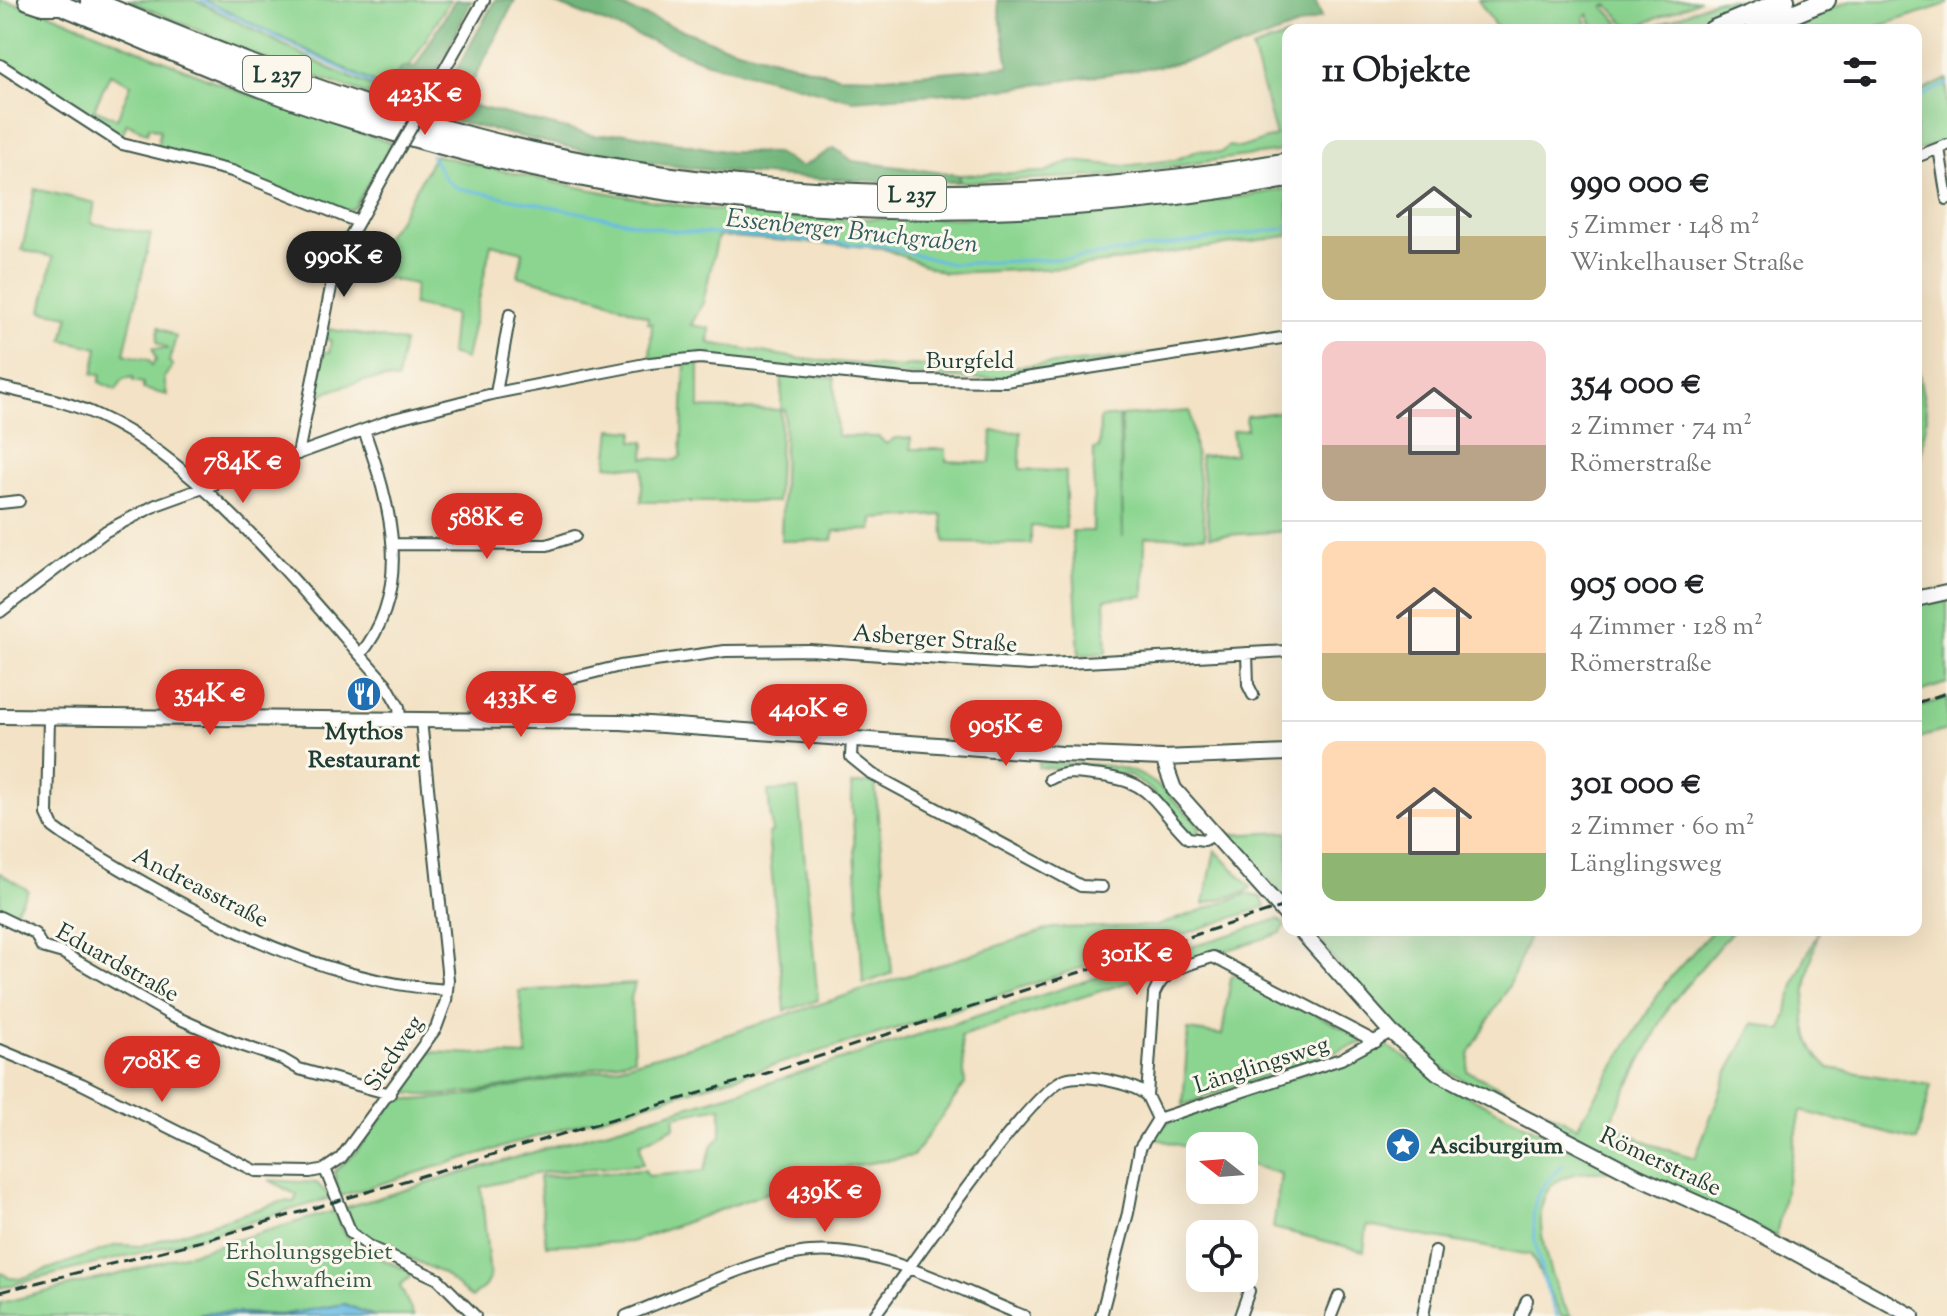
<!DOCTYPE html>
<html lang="de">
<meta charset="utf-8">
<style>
:root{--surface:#fff;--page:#f2f2f2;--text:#202124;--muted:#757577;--line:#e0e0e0;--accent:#d93025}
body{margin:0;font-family:"Sorts Mill Goudy",serif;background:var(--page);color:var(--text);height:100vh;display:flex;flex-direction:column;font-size:30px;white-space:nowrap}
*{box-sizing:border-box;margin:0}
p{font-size:26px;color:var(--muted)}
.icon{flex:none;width:44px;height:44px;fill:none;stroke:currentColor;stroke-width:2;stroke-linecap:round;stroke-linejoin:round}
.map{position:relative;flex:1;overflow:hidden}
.sheet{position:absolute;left:1282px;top:24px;width:640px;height:912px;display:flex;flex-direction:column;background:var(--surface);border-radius:16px;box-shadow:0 8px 32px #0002}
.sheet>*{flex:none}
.needle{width:52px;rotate:287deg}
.buttons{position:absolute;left:1186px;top:1132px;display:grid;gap:16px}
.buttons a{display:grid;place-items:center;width:72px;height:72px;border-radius:16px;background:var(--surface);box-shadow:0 8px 32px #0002;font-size:40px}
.price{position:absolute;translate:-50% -68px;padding:0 18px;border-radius:28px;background:var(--accent);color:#fff;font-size:26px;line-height:52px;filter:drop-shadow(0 2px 4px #0008)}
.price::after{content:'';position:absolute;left:50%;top:48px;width:24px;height:18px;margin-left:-12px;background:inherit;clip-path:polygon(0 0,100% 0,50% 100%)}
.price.on{background:#222;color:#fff}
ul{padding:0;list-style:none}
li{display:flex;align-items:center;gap:24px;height:200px;padding:0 40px}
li+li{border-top:2px solid var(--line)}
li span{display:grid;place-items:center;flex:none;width:224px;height:160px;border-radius:16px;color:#555}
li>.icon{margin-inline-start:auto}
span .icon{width:96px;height:96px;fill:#fffc;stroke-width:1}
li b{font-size:34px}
h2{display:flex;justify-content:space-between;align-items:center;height:96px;padding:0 40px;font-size:34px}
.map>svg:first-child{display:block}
.green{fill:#8cd591;stroke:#568962;stroke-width:2;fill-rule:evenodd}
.forest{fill:#71b67b;stroke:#487a58;stroke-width:2}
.water{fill:#67bbe3;stroke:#437c8c;stroke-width:2}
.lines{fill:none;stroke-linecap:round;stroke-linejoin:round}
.stream{stroke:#67bbe3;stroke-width:3}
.street-casing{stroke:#3f564a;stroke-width:14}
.secondary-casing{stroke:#3f564a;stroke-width:18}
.highway-casing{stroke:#3f564a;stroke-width:22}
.street{stroke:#fff;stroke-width:10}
.secondary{stroke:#fff;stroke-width:14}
.highway{stroke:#fff;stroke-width:18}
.rail{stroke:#1f3d34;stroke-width:3;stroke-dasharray:12 6;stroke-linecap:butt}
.street-bridge-casing{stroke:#3f564a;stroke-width:14;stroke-linecap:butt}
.street-bridge{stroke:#fff;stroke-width:10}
.labels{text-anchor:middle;stroke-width:6;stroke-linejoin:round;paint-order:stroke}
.shield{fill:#fbf7ec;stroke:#61756b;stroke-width:2}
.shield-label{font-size:22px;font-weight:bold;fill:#1f3d34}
.street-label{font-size:24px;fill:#1f3d34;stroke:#fbf7ec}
.poi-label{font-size:24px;font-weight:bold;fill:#1f3d34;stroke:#fbf7ec}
.park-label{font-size:24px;fill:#355b47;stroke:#fbf7ec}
.water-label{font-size:26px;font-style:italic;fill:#315c60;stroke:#fbf7ec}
</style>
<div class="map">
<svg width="1947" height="1316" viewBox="0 0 1947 1316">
<rect width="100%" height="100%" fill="#fbf7ec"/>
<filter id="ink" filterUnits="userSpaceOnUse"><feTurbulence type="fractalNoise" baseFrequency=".0125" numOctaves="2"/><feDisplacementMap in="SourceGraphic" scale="16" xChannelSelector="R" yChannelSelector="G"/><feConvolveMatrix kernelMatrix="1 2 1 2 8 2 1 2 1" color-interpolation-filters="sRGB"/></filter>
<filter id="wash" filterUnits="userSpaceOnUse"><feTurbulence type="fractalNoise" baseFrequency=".006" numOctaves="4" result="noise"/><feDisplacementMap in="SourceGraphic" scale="32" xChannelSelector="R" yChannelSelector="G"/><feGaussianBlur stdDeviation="1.8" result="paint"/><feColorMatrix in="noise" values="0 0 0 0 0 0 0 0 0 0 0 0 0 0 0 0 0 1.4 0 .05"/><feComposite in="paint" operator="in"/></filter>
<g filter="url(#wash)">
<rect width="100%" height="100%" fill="#f3e2c5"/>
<!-- green -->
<path class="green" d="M0,0l40,9 193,80 159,54 -38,65 -9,3 -188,-62 3,-19 -11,-3 -2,6 -20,-10 -7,17 -120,-78zM110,74l21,10 -14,35 -23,-10z
M127,0h68l134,68 57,25 6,10 -120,-41z
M204,0h246l-41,67h-6l-16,22z
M1478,0h222l-64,27 -11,-4 -17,-18 -4,2 22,23h-31l-7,-16 -4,3 6,13h-92z
M1716,0h40l-73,30h-35z
M1853,0h94v4l-80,26h-86z
M1288,36v114l-184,26 -145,6 1,-7 85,-3 26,-11 53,5 51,-6 24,-10 21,3 9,-7 11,2 36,-12 -24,-87z
M1947,79v62l-31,10v-57z
M435,155c104,25 209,48 315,59 61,6 122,5 182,4 120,0 239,-6 356,-30v48l-220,32 -124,5 -62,-25 -164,-12 -15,67 -12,22 19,3 -1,15 93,16 100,9 8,-3c121,9 260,-11 378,-34v3l-263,42 -52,3 -323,-19 2,-37h-4v-6l-46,-19 -84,-22 5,-24 -32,-8 -25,115 -16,-5 4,-40 -41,-9 2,-21 -61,-12 43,-50z
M35,189l60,14 -4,20 60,11 -27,120 25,6 3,6 4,-6 -3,-12 15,1 -11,-7 2,-15 17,10 -7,25 4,3 -9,13 3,17 -24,-6v-6l-10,-2v-4l-10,2 -7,11 -17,-8 2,-7 -8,-1 5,-26 -35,-8 6,-24 -27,-5 11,-54 -31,-7z
M360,232l14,6 -17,28 -17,3z
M328,329l76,13 -7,38c-27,-4 -55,6 -81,17l8,-45h5l2,-11 -5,-2z
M1916,359l11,57 -11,69z
M699,363v45l82,2 1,-38 52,6 3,58 42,1 7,7 9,-6h16v11h35v12l44,2 2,-32 29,1 -1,37 46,3v56l-35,-2v18l-86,-1 -3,-28 -69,4 -1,11 -38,1 -1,9 -52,1 4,-131 -4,1 -4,91h-136l2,-34 -36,-3 4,-36 23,2 -1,10 12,1 -1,16 32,2 5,-4 4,-92z
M1190,411l16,125 -61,1 -1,59 -39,3 2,54 -28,2 -7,-124h21l1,-82 5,-1 1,-30 19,-2 4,121 -2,-121z
M1288,411v120l-78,5 -10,-80 35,-2 -3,-23 15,-2 -1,-13z
M1947,596v87l-31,10v-90z
M1947,697v33l-31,9v-31z
M1038,762c35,3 79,-2 110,17 19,11 35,31 51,46l1,9 -9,2 -41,-47 -22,-14 -90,-8z
M875,782l17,191 -29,11 -12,-199z
M798,789l20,211 -33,11 -17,-177 4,-1 -4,-42z
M1288,832v67l-3,1 -58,-65z
M1215,850l36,37 -5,5 -42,12z
M0,873l28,17 -18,30 -10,-7z
M1247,894l14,3 4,10 -354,117 -571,172 -6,-24 21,-19 43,-56 16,3 51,-4 152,-29 75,-21 360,-118 105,-2z
M1278,919l7,6 -4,8 -320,103 4,48 -52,72 -142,23 1,12 -141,51 -85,3 -7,-68 106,-7 3,6 56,-5 8,-25 9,-10v-29l-46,9 -1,11 -34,17 3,20 -104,9 -58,14 9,90 -5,9 -13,12 -30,-25 -86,-40 -12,-25 431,-127z
M1332,930h199l-20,52 -41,70 -3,19 110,56 89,-145 47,-52h20l-64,76 -58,114 2,5 37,19 45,14 32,-84 27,-51 28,8 14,-53 23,-48c-11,43 -30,106 10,138l102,17 -14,56 -116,-30 -25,126 -159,-77 -191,-100 -99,-108 -7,-17z
M1238,974l122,63 4,5 -181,63 5,-75 34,5 9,-58z
M635,984l-4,14 3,60c-40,11 -200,50 -230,33l26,-39 97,4 -8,-65z
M1386,1045l72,46 153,76 -5,5c-18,-1 -46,0 -58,18 -19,27 5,102 23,126h-10l-30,-61 -164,-29 -3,25 -91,-23 8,-54 -37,-11v-17h-44v5l-50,-14 7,-9 25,-13z
M269,1180l48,3 14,15 -156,46 -175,44 1,-16 8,6 11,1 97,-34 24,1 143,-45 10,1 3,-7z
M334,1211c12,40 46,46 80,62l-14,13 14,30h-40l-30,-12 -63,11 -70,-3 -16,4h-195v-13l123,-30z"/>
<!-- forest -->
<path class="forest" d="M455,0h17c-15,28 -39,91 -66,106l-14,-3 -6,-7 2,-10 15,-19h12z
M495,0h20l-46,89 -1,9 6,8 121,30 30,-3 104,19 47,1 25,14 33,-19 19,13 107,14 -1,7c-90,0 -180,-4 -269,-14 -87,-10 -174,-33 -259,-52z
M546,0h58l115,44 119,32 47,1 124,-11 -12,-66h318l7,17 -86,32 -68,16 -154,23 -162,12 -143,-37z"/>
<!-- water -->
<path class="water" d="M344,1304l30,12h-179l16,-4 70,3z"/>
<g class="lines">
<!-- stream -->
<path class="stream" d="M201,0l177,87 14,14
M1916,99l31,-15
M431,155l15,25 12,8 215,43 209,15 69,18 125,-6 212,-30
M1557,1316c-12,-27 -33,-93 -19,-121 5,-11 16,-20 24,-30"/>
</g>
</g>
<g filter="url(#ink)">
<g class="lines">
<!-- street casing -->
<g class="street-casing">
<path id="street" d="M0,65l122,79 110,27 126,51
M422,109l62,-109
M1939,148l8,51
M1916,157l31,-12
M0,387c33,8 68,14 99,29 105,48 209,182 287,268l13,23 1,12
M496,393l14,-79
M298,454l38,-192 64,-115
M0,503l19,-2
M393,544l154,1 28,-9
M0,612l106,-81 50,-26 238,-86 102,-26 154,-30 50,-5 214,22 91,1 283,-44
M1247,653l1,32 5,10
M360,655c55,-67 30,-151 4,-225
M49,717l-2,97 6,13 11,8c117,71 243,146 383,155
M521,720l4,-21 14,-13 81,-20 105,-15 84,-1 220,15 259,-14
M852,737l-1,20 21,17 209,112 21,1
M1050,779c15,-8 26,-6 42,-4 61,5 57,24 96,63l16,2 12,-6
M0,917l35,17 7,13 21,6 106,61 63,28 50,17 17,10 91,25
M0,1050l82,34 174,87 54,1 15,-3 16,-11 95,-130 10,-27 2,-21 -27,-260
M1158,1119l-11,-23 7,-102c9,-25 35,-30 59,-37l163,85
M325,1169l26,64 19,14 68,32 37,37
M626,1316c50,-19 133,-60 184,-64 73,-6 148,38 214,64
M874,1316c31,-41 154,-224 191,-237 18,-6 69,4 82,17
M1101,1316l27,-103 12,-65 18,-29 183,-60 50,-27
M1240,1316l9,-25
M1331,1316l8,-20
M1423,1316l12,-65
M1521,1316l6,-16"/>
</g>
<!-- secondary casing -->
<g class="secondary-casing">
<path id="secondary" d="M1916,599l31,-7
M0,716l621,6 441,32 101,4 125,-5
M1163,758l11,31 114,128
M1300,930l91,102 47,41 201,104 96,43 177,96"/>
</g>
<!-- highway casing -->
<g class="highway-casing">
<path id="highway" d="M28,0l15,5h17
M49,0c101,41 199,87 303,119 303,96 624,116 936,59
M90,0c124,51 248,101 378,136 267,71 549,74 820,26
M1713,30l72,-30
M1754,30l72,-30"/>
</g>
<!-- street -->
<use href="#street" class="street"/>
<!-- secondary -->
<use href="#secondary" class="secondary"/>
<!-- highway -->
<use href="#highway" class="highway"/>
<!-- rail -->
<path class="rail" d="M1916,703l31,-10
M0,1292l206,-52 568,-169 514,-166"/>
<!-- street-bridge casing -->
<g class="street-bridge-casing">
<path id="street-bridge" d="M400,147l22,-38"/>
</g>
<!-- street-bridge -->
<use href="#street-bridge" class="street-bridge"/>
</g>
</g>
<!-- icons -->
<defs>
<g id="restaurant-disc" transform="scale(1.8)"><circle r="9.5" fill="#1f6fb2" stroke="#fbf7ec"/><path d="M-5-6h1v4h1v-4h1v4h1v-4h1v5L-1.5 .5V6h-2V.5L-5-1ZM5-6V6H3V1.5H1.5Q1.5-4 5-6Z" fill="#fff"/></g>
<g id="sight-disc" transform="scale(1.8)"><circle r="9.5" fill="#1f6fb2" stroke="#fbf7ec"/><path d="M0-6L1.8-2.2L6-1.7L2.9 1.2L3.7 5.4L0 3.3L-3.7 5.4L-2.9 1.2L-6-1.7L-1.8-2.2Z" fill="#fff"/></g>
</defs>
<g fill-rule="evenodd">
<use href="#restaurant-disc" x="364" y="694"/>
<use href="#sight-disc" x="1403" y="1145"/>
</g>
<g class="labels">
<!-- shield labels -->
<g class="shield">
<rect x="243" y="56" width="68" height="36" rx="6"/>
<rect x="878" y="176" width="68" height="36" rx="6"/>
</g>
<g class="shield-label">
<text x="277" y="82">L 237</text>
<text x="912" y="202">L 237</text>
</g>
<!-- street labels -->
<g class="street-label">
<text x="970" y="368">Burgfeld</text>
<text transform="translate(935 638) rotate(4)" y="8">Asberger Straße</text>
<text transform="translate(201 887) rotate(27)" y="8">Andreasstraße</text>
<text transform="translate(118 962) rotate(29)" y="8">Eduardstraße</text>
<text transform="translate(393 1053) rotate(-56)" y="8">Siedweg</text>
<text transform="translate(1261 1064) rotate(-18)" y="8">Länglingsweg</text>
<text transform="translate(1661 1161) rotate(25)" y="8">Römerstraße</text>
</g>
<!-- poi labels -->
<g class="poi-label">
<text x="364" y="739">Mythos<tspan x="364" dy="28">Restaurant</tspan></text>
<text x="1429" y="1153" text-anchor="start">Asciburgium</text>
</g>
<!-- park labels -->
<g class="park-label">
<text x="309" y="1259">Erholungsgebiet<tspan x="309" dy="28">Schwafheim</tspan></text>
</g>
<!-- water labels -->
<g class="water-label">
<text transform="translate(852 230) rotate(6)" y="9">Essenberger Bruchgraben</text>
</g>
</g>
</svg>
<div class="buttons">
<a><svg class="needle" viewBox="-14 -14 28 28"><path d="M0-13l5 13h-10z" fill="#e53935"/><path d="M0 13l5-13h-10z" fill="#757577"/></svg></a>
<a><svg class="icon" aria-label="locate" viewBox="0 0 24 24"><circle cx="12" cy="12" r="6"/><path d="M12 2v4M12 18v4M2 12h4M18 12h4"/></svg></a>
</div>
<b class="price" style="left:425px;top:137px">423K €</b>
<b class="price on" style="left:344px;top:299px">990K €</b>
<b class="price" style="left:243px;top:505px">784K €</b>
<b class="price" style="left:487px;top:561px">588K €</b>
<b class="price" style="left:210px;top:737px">354K €</b>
<b class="price" style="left:521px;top:739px">433K €</b>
<b class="price" style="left:809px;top:752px">440K €</b>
<b class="price" style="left:1006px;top:768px">905K €</b>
<b class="price" style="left:1137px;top:997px">301K €</b>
<b class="price" style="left:162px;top:1104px">708K €</b>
<b class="price" style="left:825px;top:1234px">439K €</b>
<section class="sheet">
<h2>11 Objekte<svg class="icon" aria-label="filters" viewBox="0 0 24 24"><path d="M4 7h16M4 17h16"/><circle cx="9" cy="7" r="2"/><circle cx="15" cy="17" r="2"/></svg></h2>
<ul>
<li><span style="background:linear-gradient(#dfe7d0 60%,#c2b280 0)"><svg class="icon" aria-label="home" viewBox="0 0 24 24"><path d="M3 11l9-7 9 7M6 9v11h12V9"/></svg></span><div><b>990 000 €</b><p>5 Zimmer · 148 m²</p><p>Winkelhauser Straße</p></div></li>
<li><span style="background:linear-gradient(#f6c9c9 65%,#b9a48a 0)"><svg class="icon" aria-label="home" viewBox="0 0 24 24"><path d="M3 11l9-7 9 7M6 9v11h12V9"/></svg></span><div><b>354 000 €</b><p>2 Zimmer · 74 m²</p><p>Römerstraße</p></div></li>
<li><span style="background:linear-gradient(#ffd9b3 70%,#c2b280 0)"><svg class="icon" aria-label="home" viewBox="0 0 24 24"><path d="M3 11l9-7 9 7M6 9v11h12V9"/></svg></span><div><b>905 000 €</b><p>4 Zimmer · 128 m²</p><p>Römerstraße</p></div></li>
<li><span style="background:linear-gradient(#ffd9b3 70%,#8fb573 0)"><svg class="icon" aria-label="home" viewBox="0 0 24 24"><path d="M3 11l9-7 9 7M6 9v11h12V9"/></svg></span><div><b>301 000 €</b><p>2 Zimmer · 60 m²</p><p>Länglingsweg</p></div></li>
</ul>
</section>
</div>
